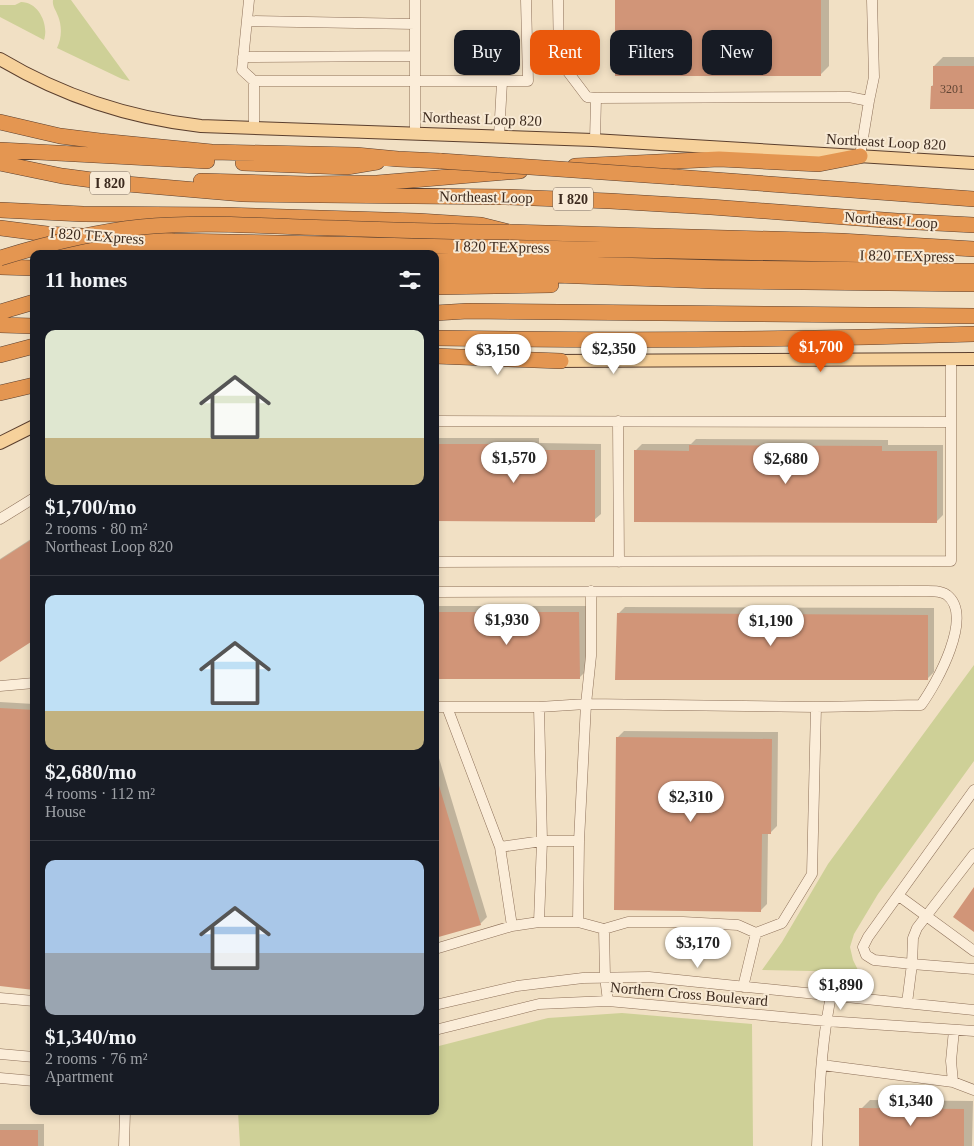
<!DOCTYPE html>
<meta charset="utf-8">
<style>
:root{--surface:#171b24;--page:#242831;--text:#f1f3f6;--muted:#9ea1a6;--line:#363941;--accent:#ea580c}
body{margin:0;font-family:"Times New Roman",serif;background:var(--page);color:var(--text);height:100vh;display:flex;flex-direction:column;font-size:19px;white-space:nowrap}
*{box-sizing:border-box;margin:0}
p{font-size:16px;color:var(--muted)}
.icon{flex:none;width:28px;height:28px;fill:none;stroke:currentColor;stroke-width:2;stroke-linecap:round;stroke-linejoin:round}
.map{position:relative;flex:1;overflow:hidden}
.details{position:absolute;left:30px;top:250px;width:409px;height:865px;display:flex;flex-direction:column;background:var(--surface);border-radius:10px;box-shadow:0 2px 8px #0003}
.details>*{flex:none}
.guide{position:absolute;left:454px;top:30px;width:445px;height:45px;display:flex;gap:10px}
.price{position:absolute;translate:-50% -42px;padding:0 11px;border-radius:18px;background:#fff;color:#222;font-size:16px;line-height:32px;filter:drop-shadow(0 1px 2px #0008)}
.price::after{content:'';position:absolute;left:50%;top:30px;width:15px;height:11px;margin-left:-8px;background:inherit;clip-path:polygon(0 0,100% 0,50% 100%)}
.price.selected{background:var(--accent);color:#fff}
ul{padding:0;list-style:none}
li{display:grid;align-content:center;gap:10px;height:265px;padding:0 15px}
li+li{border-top:1px solid var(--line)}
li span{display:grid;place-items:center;height:155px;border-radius:10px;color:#555}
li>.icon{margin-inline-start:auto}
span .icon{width:90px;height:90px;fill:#fffc;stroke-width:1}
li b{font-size:21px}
h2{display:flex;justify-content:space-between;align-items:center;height:60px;padding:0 15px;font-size:21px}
.tag{padding:0 18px;border-radius:10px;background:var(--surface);box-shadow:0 2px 8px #0003;font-size:18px;line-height:45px}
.tag.selected{background:var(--accent);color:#fff}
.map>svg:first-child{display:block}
.green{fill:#ced097}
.shadow{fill:#0003}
.building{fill:#d19578}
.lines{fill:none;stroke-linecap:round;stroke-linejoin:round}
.minor-casing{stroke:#8d7059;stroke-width:11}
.major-casing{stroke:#5b3f2e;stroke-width:14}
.highway-casing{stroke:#5b3f2e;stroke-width:16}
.minor{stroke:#fbedd9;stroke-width:10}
.major{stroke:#f6d19b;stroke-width:12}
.highway{stroke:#e49651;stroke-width:15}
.highway-bridge-casing{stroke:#5b3f2e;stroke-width:16;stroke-linecap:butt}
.highway-bridge{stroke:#e49651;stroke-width:15}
.labels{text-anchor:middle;stroke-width:4;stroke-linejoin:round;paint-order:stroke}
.number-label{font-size:12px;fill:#614534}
.shield{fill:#f8ead5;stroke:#746455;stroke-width:1}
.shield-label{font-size:14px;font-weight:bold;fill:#3c2a1e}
.street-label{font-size:15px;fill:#3c2a1e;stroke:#f8ead5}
</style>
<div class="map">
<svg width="974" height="1146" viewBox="0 0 974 1146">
<rect width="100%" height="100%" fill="#f1e0c4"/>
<!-- green -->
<path class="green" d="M53,0h18l59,81 -8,-2 -65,-31c5,-10 5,-22 1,-32 -2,-6 -6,-10 -5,-16z
M21,2c18,0 28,23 23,38l-44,-23v-12h15z
M974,665v96l-96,133 -24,40 -4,13 3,13 6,12 -97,-2 20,-28 46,-78z
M622,1013l130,11 1,122h-513l-2,-35h197v-64l113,-29z"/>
<!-- shadow -->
<path class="shadow" d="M616,0h213v66l-9,9z
M943,57h31v50l-42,-21 2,-2v-18z
M435,438h104v5l62,1v70l-7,6h-159z
M696,439l192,1v5h55v70l-7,7 -301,-71 7,-7h49z
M34,537v101l-34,22v-101z
M435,606h151v65l-7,7h-144z
M625,607l309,1v64l-6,6 -310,-64z
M0,702l34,2v285l-34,-4z
M624,731l154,1 -1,94 -7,7h-2l-1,71 -6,6 -144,-172z
M435,745l52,172 -7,7 -45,13z
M870,1100l103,1 -1,45h-112l1,-37z
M0,1124h44v22h-44z"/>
<!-- building -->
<path class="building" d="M615,0h206v76h-206z
M933,66h41v43h-44l1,-23h2z
M435,444h97v6h63v72l-160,-1z
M689,445l193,1v5h55v72l-303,-1v-72l55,1z
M34,538v102l-34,22v-102z
M435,612h144l1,67h-145z
M617,613l311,2v65h-313z
M0,708l34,2v280l-34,-4z
M616,737l156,2 -1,95h-9l-1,78 -147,-2z
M437,779l44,146 -46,13v-158z
M974,887v45l-21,-15z
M859,1108l105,1v37h-105z
M0,1130h38v16h-38z"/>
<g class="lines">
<!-- minor casing -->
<g class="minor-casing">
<path id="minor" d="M249,0l-7,70 12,11v47
M415,0v133
M558,0l1,60 28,37 9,1 -1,42
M247,21l168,3
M243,57l172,-1
M254,81h274l-2,-81
M596,98l253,-1 20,4 -9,55
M869,101l5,-24 -2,-77
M499,136l3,-54
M435,421l516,1
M618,421l1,141
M0,519l34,-21
M435,562l516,-1v-202
M591,591v65l-5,48 230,3
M435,592l486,-1c8,0 19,-1 26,4 27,21 -10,88 -26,110l-105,2 -4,167 -30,49 -26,10 -13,54
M0,686l34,-3
M435,707h104l47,-3 -7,137 -1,81 26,7 1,48 3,24
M447,707l53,140 12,79
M539,707l3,134 -3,81
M974,790l-106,147 -5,10 3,8 8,5 38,4 1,-26 4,-10 57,-74
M500,847l42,-6h37
M899,896l75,55
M604,929l24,-7h55l55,3 18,8
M435,949l77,-23 27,-4h39
M0,998l34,3
M907,1003l5,-39 62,5
M435,1005l82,-19 66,-8 66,-1 325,33
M435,1030l104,-26 69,-3 218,20 148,10
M0,1054l34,3
M822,1065l131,17 21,8
M0,1078l34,3
M953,1082l-2,-21 3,-31
M124,1146l1,-35
M817,1146c2,-50 4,-101 14,-150"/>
</g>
<!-- major casing -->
<g class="major-casing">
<path id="major" d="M0,59c62,37 130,59 201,67l392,14 381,23
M552,361l422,-2
M0,443l34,-17"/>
</g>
<!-- highway casing -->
<g class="highway-casing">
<path id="highway" d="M0,122l60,14 40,5 112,11 144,3 42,4 43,2
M0,150l207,11
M0,163l62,13 53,7 128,11 263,3 104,4 101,6 186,14 77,4
M243,163l104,4 30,-5
M575,166l144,-7 100,5 41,-8
M675,177l299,22
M201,181l107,3 69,-1 143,-12
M0,210l83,4 142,1 193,6 63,4 28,7 332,9 133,8
M0,228l47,6 127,7 759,15
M40,254l65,-4 121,4
M435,260l286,8 253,3
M0,267l34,1
M435,273l117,2 161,6 261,3
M435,287l116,-2
M0,312l34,-10
M435,313l33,-2 506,5
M0,325l34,1
M435,338c180,3 359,2 539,-4
M0,355l34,-9
M435,356l126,5
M0,393l34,-8"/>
</g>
<!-- minor -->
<use href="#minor" class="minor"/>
<!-- major -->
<use href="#major" class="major"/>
<!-- highway -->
<use href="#highway" class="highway"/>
<!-- highway-bridge casing -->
<g class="highway-bridge-casing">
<path id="highway-bridge" d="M441,161l234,16
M0,258c46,-14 93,-26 141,-31 53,-5 106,-2 159,0 70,2 140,5 209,5"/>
</g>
<!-- highway-bridge -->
<use href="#highway-bridge" class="highway-bridge"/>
</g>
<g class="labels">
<!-- number labels -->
<g class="number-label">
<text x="952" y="93">3201</text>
</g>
<!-- shield labels -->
<g class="shield">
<rect x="90" y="171.5" width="40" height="23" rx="4"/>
<rect x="553" y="187.5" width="40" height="23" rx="4"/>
</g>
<g class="shield-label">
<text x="110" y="188">I 820</text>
<text x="573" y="204">I 820</text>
</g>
<!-- street labels -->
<g class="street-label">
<text transform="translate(482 119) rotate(2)" y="5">Northeast Loop 820</text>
<text transform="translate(886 142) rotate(3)" y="5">Northeast Loop 820</text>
<text transform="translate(486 197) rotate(1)" y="5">Northeast Loop</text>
<text transform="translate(891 220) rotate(4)" y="5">Northeast Loop</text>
<text transform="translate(97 236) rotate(4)" y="5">I 820 TEXpress</text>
<text transform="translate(502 247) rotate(1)" y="5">I 820 TEXpress</text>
<text transform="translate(907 256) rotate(1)" y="5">I 820 TEXpress</text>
<text transform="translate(689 994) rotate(5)" y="5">Northern Cross Boulevard</text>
</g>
</g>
</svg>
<b class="price selected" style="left:821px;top:373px">$1,700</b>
<b class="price" style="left:614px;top:375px">$2,350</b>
<b class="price" style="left:498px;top:376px">$3,150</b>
<b class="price" style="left:514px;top:484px">$1,570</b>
<b class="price" style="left:786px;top:485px">$2,680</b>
<b class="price" style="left:507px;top:646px">$1,930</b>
<b class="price" style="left:771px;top:647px">$1,190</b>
<b class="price" style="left:691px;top:823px">$2,310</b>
<b class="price" style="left:698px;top:969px">$3,170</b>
<b class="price" style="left:841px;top:1011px">$1,890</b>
<b class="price" style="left:911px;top:1127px">$1,340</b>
<div class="guide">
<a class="tag">Buy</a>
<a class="tag selected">Rent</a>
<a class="tag">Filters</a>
<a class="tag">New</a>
</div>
<section class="details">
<h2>11 homes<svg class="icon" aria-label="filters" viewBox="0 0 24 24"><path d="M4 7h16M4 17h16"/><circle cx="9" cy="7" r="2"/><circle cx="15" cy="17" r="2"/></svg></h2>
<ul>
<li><span style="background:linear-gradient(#dfe7d0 70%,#c2b280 0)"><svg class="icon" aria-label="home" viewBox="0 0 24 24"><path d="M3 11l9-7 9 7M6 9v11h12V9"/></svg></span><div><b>$1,700/mo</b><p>2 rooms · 80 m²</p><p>Northeast Loop 820</p></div></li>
<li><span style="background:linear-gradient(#bfe0f5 75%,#c2b280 0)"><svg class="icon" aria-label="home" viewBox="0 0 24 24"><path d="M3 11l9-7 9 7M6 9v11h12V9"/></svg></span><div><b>$2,680/mo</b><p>4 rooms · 112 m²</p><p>House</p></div></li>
<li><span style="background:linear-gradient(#a9c7e8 60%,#9aa5b1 0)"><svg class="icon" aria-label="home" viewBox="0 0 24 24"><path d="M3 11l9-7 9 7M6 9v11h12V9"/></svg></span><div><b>$1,340/mo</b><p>2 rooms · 76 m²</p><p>Apartment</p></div></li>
</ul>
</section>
</div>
